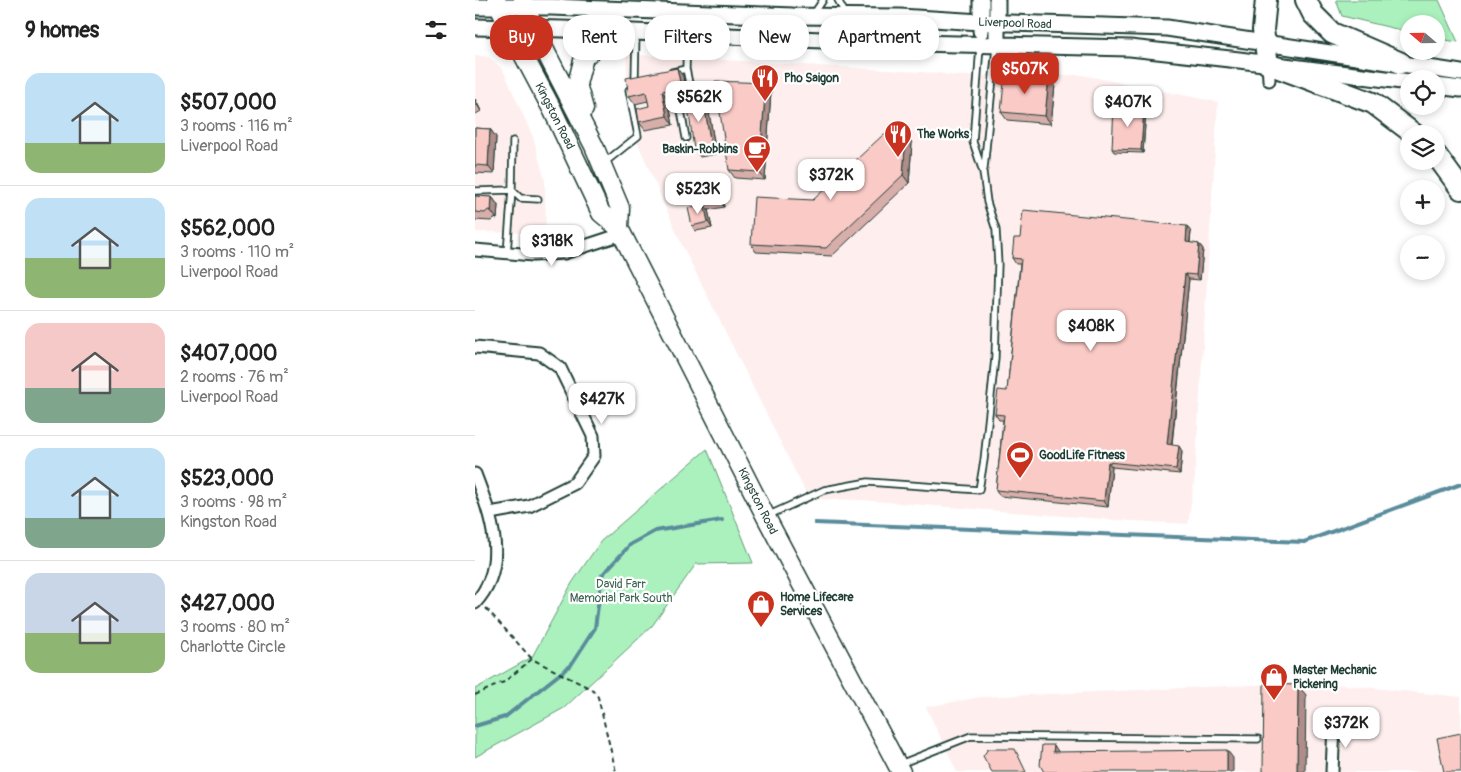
<!DOCTYPE html>
<meta charset="utf-8">
<style>
:root{--surface:#fff;--page:#f2f2f2;--text:#222;--muted:#767676;--line:#e0e0e0;--accent:#c8321e}
body{margin:0;font-family:Pangolin,sans-serif;background:var(--page);color:var(--text);height:100vh;display:flex;flex-direction:column;font-size:19px;white-space:nowrap}
*{box-sizing:border-box;margin:0}
p{font-size:16px;color:var(--muted)}
.icon{flex:none;width:28px;height:28px;fill:none;stroke:currentColor;stroke-width:2;stroke-linecap:round;stroke-linejoin:round}
.map{position:relative;flex:1;overflow:hidden}
.sheet{display:flex;flex-direction:column;background:var(--surface);width:475px}
.sheet>*{flex:none}
.hud{position:absolute;left:15px;top:15px;width:475px;height:45px;display:flex;gap:10px}
.needle{width:32px;rotate:290deg}
.controls{position:absolute;left:925px;top:15px;display:grid;gap:10px}
.controls a{display:grid;place-items:center;width:45px;height:45px;border-radius:50%;background:var(--surface);box-shadow:0 2px 8px #0003;font-size:25px}
.price{position:absolute;translate:-50% -42px;padding:0 11px;border-radius:10px;background:#fff;color:#222;font-size:16px;line-height:32px;filter:drop-shadow(0 1px 2px #0008)}
.price::after{content:'';position:absolute;left:50%;top:30px;width:15px;height:11px;margin-left:-8px;background:inherit;clip-path:polygon(0 0,100% 0,50% 100%)}
.price.active{background:var(--accent);color:#fff}
ul{padding:0;list-style:none}
li{display:flex;align-items:center;gap:15px;height:125px;padding:0 25px}
li+li{border-top:1px solid var(--line)}
li span{display:grid;place-items:center;flex:none;width:140px;height:100px;border-radius:15px;color:#555}
li>.icon{margin-inline-start:auto}
span .icon{width:60px;height:60px;fill:#fffc;stroke-width:1}
li b{font-size:21px}
h2{display:flex;justify-content:space-between;align-items:center;height:60px;padding:0 25px;font-size:21px}
.pill{padding:0 18px;border-radius:20px;background:var(--surface);box-shadow:0 2px 8px #0003;font-size:18px;line-height:45px}
.pill.active{background:var(--accent);color:#fff}
main{display:flex;flex:1;min-height:0}
.map>svg:first-child{display:block}
.built{fill:#feefee}
.green{fill:#abf1bd;stroke:#659778}
.lines{fill:none;stroke-linecap:round;stroke-linejoin:round}
.stream{stroke:#5a8c9c;stroke-width:4}
.lane-casing{stroke:#1f3d34;stroke-width:9}
.street-casing{stroke:#1f3d34;stroke-width:15}
.secondary-casing{stroke:#1f3d34;stroke-width:19}
.primary-casing{stroke:#1f3d34;stroke-width:21}
.highway-casing{stroke:#1f3d34;stroke-width:24}
.path{stroke:#1f3d34;stroke-width:2;stroke-dasharray:5 4;stroke-linecap:butt}
.lane{stroke:#fff;stroke-width:5.5}
.street{stroke:#fff;stroke-width:11}
.secondary{stroke:#fff;stroke-width:15}
.primary{stroke:#fff;stroke-width:18}
.highway{stroke:#fff;stroke-width:20}
.wall{fill:#d7aeaa;stroke:#1f3d34}
.shaded-wall{fill:#af8d8b;stroke:#1f3d34}
.building{fill:#facac6;stroke:#1f3d34}
.labels{text-anchor:middle;stroke-width:4.5;stroke-linejoin:round;paint-order:stroke}
.street-label{font-size:12px;fill:#1f3d34;stroke:#fff}
.poi-label{font-size:12px;font-weight:bold;fill:#1f3d34;stroke:#fff;text-anchor:start}
.park-label{font-size:12px;fill:#3b614f;stroke:#fff}
</style>
<main>
<section class="sheet">
<h2>9 homes<svg class="icon" aria-label="filters" viewBox="0 0 24 24"><path d="M4 7h16M4 17h16"/><circle cx="9" cy="7" r="2"/><circle cx="15" cy="17" r="2"/></svg></h2>
<ul>
<li><span style="background:linear-gradient(#bfe0f5 70%,#8fb573 0)"><svg class="icon" aria-label="home" viewBox="0 0 24 24"><path d="M3 11l9-7 9 7M6 9v11h12V9"/></svg></span><div><b>$507,000</b><p>3 rooms · 116 m²</p><p>Liverpool Road</p></div></li>
<li><span style="background:linear-gradient(#bfe0f5 60%,#8fb573 0)"><svg class="icon" aria-label="home" viewBox="0 0 24 24"><path d="M3 11l9-7 9 7M6 9v11h12V9"/></svg></span><div><b>$562,000</b><p>3 rooms · 110 m²</p><p>Liverpool Road</p></div></li>
<li><span style="background:linear-gradient(#f6c9c9 65%,#7fa58c 0)"><svg class="icon" aria-label="home" viewBox="0 0 24 24"><path d="M3 11l9-7 9 7M6 9v11h12V9"/></svg></span><div><b>$407,000</b><p>2 rooms · 76 m²</p><p>Liverpool Road</p></div></li>
<li><span style="background:linear-gradient(#bfe0f5 70%,#7fa58c 0)"><svg class="icon" aria-label="home" viewBox="0 0 24 24"><path d="M3 11l9-7 9 7M6 9v11h12V9"/></svg></span><div><b>$523,000</b><p>3 rooms · 98 m²</p><p>Kingston Road</p></div></li>
<li><span style="background:linear-gradient(#c9d6e8 60%,#8fb573 0)"><svg class="icon" aria-label="home" viewBox="0 0 24 24"><path d="M3 11l9-7 9 7M6 9v11h12V9"/></svg></span><div><b>$427,000</b><p>3 rooms · 80 m²</p><p>Charlotte Circle</p></div></li>
</ul>
</section>
<div class="map">
<svg width="986" height="772" viewBox="0 0 986 772">
<rect width="100%" height="100%" fill="#fff"/>
<filter id="ink" filterUnits="userSpaceOnUse"><feTurbulence type="fractalNoise" baseFrequency=".02" numOctaves="2"/><feDisplacementMap in="SourceGraphic" scale="10" xChannelSelector="R" yChannelSelector="G"/><feConvolveMatrix kernelMatrix="1 2 1 2 8 2 1 2 1" color-interpolation-filters="sRGB"/></filter>
<g filter="url(#ink)">
<!-- built -->
<path class="built" d="M151,54l311,19 21,3 124,-1 136,27 -23,374 -7,48 -74,-4 -253,-20 -52,-1 -128,-256 -51,-118z
M0,55l14,2 14,13 30,67 12,43 1,50 -11,3 -60,-1z
M842,682l144,15v75h-504l-31,-65 54,-10z"/>
<!-- green -->
<path class="green" d="M861,0h103l19,42 -19,-3 -3,-4v-11h-7l-3,-6 -7,6h-10v8l-67,-16z
M232,449l46,114 -57,1 -44,62 -88,82 -89,49v-68l57,-32 40,-74 29,-42z"/>
<g class="lines">
<!-- stream -->
<path class="stream" d="M340,523l489,19 157,-58
M0,726l30,-9 66,-52 24,-37 7,-53 29,-31 24,-13 67,-11"/>
<!-- lane casing -->
<g class="lane-casing">
<path id="lane" d="M363,0l8,15
M338,15l10,-15
M211,69l1,-34
M197,72l14,-3 7,33 -13,3 6,33
M160,80l1,-47
M129,163l34,-27 -9,-46
M509,169l12,-122
M0,191l37,-1 1,-49
M32,253l5,-63 8,8 18,1
M292,516l57,-26 44,-8 111,8 5,-30 11,-102 3,-94 -2,-34 -9,-28 -4,-30 -10,-30 7,-96
M425,764l71,-28 287,3"/>
</g>
<!-- street casing -->
<g class="street-casing">
<path id="street" d="M793,64l1,16
M0,250l58,5 31,-2 58,-19
M0,347l64,6 21,15 33,68 1,20 -19,27 -46,23 -39,7
M0,474c16,42 35,91 0,129
M857,772l2,-48"/>
</g>
<!-- secondary casing -->
<g class="secondary-casing">
<path id="secondary" d="M0,7h76l242,9 107,1 81,5 186,6 294,45
M0,27l87,2 309,13 259,6 109,12 170,22
M506,31v-31
M522,45v-45
M961,86l25,3"/>
</g>
<!-- primary casing -->
<g class="primary-casing">
<path id="primary" d="M21,0l13,28 44,83 48,102 18,15 3,6 144,283 135,255
M48,0l11,29 60,117 26,62 -1,20
M109,109l-7,-25 7,-27 18,-15 20,-10"/>
</g>
<!-- highway casing -->
<g class="highway-casing">
<path id="highway" d="M791,0l-3,30 5,34 105,39 41,31
M831,0l7,14 19,19 69,30
M961,155l25,34"/>
</g>
<!-- path -->
<path class="path" d="M11,608l46,51 61,31 5,7 18,75
M0,695l29,-13 28,-23"/>
<!-- lane -->
<use href="#lane" class="lane"/>
<!-- street -->
<use href="#street" class="street"/>
<!-- secondary -->
<use href="#secondary" class="secondary"/>
<!-- primary -->
<use href="#primary" class="primary"/>
<!-- highway -->
<use href="#highway" class="highway"/>
</g>
<!-- wall -->
<path class="wall" d="M208,76l3,19 -18,4 5,26 -28,5 -6,-8 10,-16 -1,-5 -13,3 -6,-8z
M580,85l-4,39 -44,-4 -6,-8z
M296,91l-6,89 -30,-2 -6,-8z
M228,97l5,9 8,48 -16,3 -6,-8z
M0,99l6,12 -5,3 -1,-2z
M671,110l-3,43 -29,-1 -2,-3z
M0,128l15,1 6,8 -2,37 -19,-1z
M431,135l6,8 -3,40 -77,73 -76,-4 -5,-8 62,-44z
M0,196l17,1 6,8 -1,14 -3,-1 -3,3 -16,-1z
M247,196l2,11 -16,3 4,18 -16,3 -4,-5 12,-22z
M716,232l-1,11 9,1 4,5 -3,31 -11,-1 -17,166 10,6 -2,23 -68,-7 -4,40 -108,-11 -4,-6 7,-70h-4l-4,-6 12,-23 13,-127h-4l-4,-6 8,-20z"/>
<!-- shaded-wall -->
<path class="shaded-wall" d="M202,68l6,8 3,19 -5,-8z
M574,77l6,8 -4,39 -6,-8z
M291,83l5,8 -6,89 -6,-8z
M187,91l6,8 5,26 -6,-9z
M228,97l5,9 8,48 -5,-8z
M0,99l6,12 -5,-8z
M669,108l2,2 -3,43 -2,-3z
M15,129l6,8 -2,37 -6,-8z
M431,135l6,8 -3,40 -6,-8z
M243,191l4,5 2,11 -4,-6z
M17,197l6,8 -1,14 -6,-8z
M229,204l4,6 4,18 -4,-6z
M712,226l4,6 -2,16 -3,-6z
M724,244l4,5 -3,31 -4,-5z
M710,274l4,5 -18,171 -4,-6z
M704,446l3,5 -2,23 -4,-5z
M633,462l4,5 -4,40 -4,-6z
M823,685l8,10 -1,77h-8z
M579,745l5,8 -6,-1z
M752,750l6,8v14h-6z"/>
<!-- building -->
<path class="building" d="M202,68l4,19 -19,4 5,25 -28,6 -2,-13 12,-3 -3,-14 -17,4 -3,-18z
M530,73l44,4 -4,39 -44,-4z
M240,81l51,2 -7,89 -30,-2z
M228,97l8,49 -17,3 -7,-49z
M639,106l30,2 -3,42 -29,-1z
M0,128l15,1 -2,37 -13,-1z
M409,134l22,1 -3,40 -77,73 -75,-4 3,-47 59,3z
M243,191l2,10 -16,3 -2,-10z
M0,196l17,1 -1,14 -3,-1 -3,3 -10,-1z
M229,204l4,18 -16,4 -4,-18z
M548,210l164,16 -1,16 13,2 -3,31 -11,-1 -18,170 12,2 -3,23 -68,-7 -4,39 -108,-11 8,-75 -9,-1 3,-24 9,1 14,-132 -9,-1 2,-20h6z
M789,684l34,1 -1,87h-34z
M986,733v39h-17l-7,-34z
M567,745h12l-1,7 174,-2v22h-183l-4,-7z
M513,749h27l11,23h-34l-9,-16z"/>
</g>
<!-- icons -->
<defs>
<g id="restaurant-pin" transform="scale(1.4375)"><path d="M0 17L-7.5 6A9.5 9.5 0 1 1 7.5 6Z" fill="#c8321e" stroke="#fff"/><path d="M-5-6h1v4h1v-4h1v4h1v-4h1v5L-1.5 .5V6h-2V.5L-5-1ZM5-6V6H3V1.5H1.5Q1.5-4 5-6Z" fill="#fff"/></g>
<g id="cafe-pin" transform="scale(1.4375)"><path d="M0 17L-7.5 6A9.5 9.5 0 1 1 7.5 6Z" fill="#c8321e" stroke="#fff"/><path d="M-5.5-4.5H6V0H3Q3 3.5 0 3.5H-2.5Q-5.5 3.5-5.5 0ZM3-3.2v2h1.7v-2ZM-6 4.5H4V6H-6Z" fill="#fff"/></g>
<g id="stadium-pin" transform="scale(1.4375)"><path d="M0 17L-7.5 6A9.5 9.5 0 1 1 7.5 6Z" fill="#c8321e" stroke="#fff"/><path d="M0-5a6.5 5 0 1 0 0 10a6.5 5 0 1 0 0-10ZM-3.5-1.8h7v3.6h-7Z" fill="#fff"/></g>
<g id="shop-pin" transform="scale(1.4375)"><path d="M0 17L-7.5 6A9.5 9.5 0 1 1 7.5 6Z" fill="#c8321e" stroke="#fff"/><path d="M-5-2.5h2.3a2.7 3.5 0 0 1 5.4 0H5L5.5 6h-11ZM-1.5-2.5h3a1.5 2.3 0 0 0-3 0Z" fill="#fff"/></g>
</defs>
<g fill-rule="evenodd">
<use href="#restaurant-pin" x="290" y="78"/>
<use href="#restaurant-pin" x="423" y="134"/>
<use href="#cafe-pin" x="282" y="149"/>
<use href="#stadium-pin" x="545" y="455"/>
<use href="#shop-pin" x="286" y="604"/>
<use href="#shop-pin" x="799" y="677"/>
</g>
<g class="labels">
<!-- street labels -->
<g class="street-label">
<text transform="translate(540 23) rotate(2)" y="4">Liverpool Road</text>
<text transform="translate(80 116) rotate(63)" y="4">Kingston Road</text>
<text transform="translate(283 501) rotate(63)" y="4">Kingston Road</text>
</g>
<!-- poi labels -->
<g class="poi-label">
<text x="309" y="82">Pho Saigon</text>
<text x="442" y="138">The Works</text>
<text x="263" y="153" text-anchor="end">Baskin-Robbins</text>
<text x="564" y="459">GoodLife Fitness</text>
<text x="305" y="601">Home Lifecare<tspan x="305" dy="14">Services</tspan></text>
<text x="818" y="674">Master Mechanic<tspan x="818" dy="14">Pickering</tspan></text>
</g>
<!-- park labels -->
<g class="park-label">
<text x="146" y="588">David Farr<tspan x="146" dy="14">Memorial Park South</tspan></text>
</g>
</g>
</svg>
<div class="controls">
<a><svg class="needle" viewBox="-14 -14 28 28"><path d="M0-13l5 13h-10z" fill="#e53935"/><path d="M0 13l5-13h-10z" fill="#767676"/></svg></a>
<a><svg class="icon" aria-label="locate" viewBox="0 0 24 24"><circle cx="12" cy="12" r="6"/><path d="M12 2v4M12 18v4M2 12h4M18 12h4"/></svg></a>
<a><svg class="icon" aria-label="layers" viewBox="0 0 24 24"><path d="M12 4l9 5-9 5-9-5zM3 14l9 5 9-5"/></svg></a>
<a>+</a>
<a>−</a>
</div>
<b class="price active" style="left:550px;top:95px">$507K</b>
<b class="price" style="left:224px;top:123px">$562K</b>
<b class="price" style="left:653px;top:128px">$407K</b>
<b class="price" style="left:356px;top:201px">$372K</b>
<b class="price" style="left:223px;top:215px">$523K</b>
<b class="price" style="left:77px;top:267px">$318K</b>
<b class="price" style="left:616px;top:352px">$408K</b>
<b class="price" style="left:127px;top:425px">$427K</b>
<b class="price" style="left:871px;top:749px">$372K</b>
<div class="hud">
<a class="pill active">Buy</a>
<a class="pill">Rent</a>
<a class="pill">Filters</a>
<a class="pill">New</a>
<a class="pill">Apartment</a>
</div>
</div>
</main>
